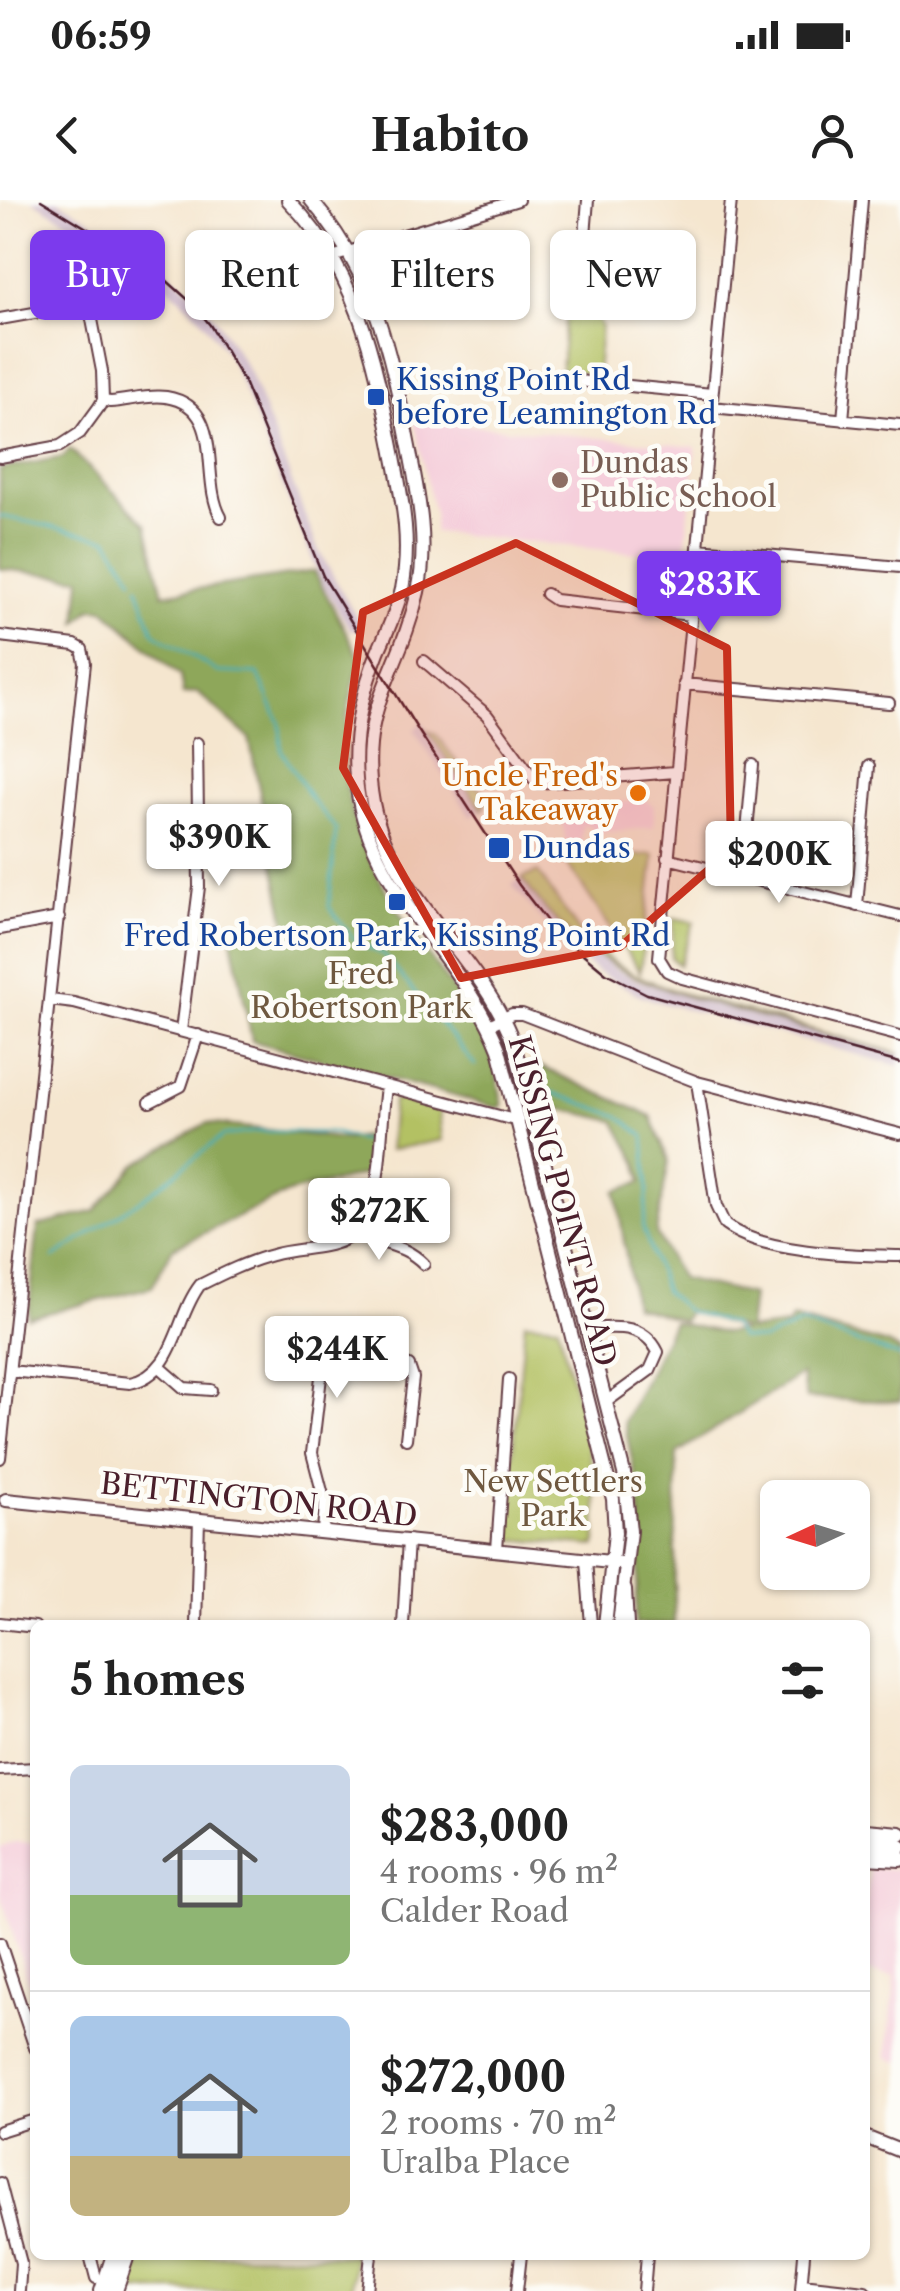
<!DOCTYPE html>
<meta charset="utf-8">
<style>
:root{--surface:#fff;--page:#f6f6f6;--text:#222;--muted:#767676;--line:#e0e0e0;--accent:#7c3aed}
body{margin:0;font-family:"Libre Caslon Text",serif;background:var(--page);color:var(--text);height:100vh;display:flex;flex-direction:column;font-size:38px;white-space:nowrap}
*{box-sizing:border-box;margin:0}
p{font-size:32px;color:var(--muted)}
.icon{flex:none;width:55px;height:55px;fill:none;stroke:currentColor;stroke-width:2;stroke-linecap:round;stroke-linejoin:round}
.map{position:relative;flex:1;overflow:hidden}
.panel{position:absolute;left:30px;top:1420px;width:840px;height:640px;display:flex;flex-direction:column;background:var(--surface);border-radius:15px;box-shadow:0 2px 8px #0004}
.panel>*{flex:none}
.hud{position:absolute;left:30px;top:30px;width:840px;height:90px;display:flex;gap:20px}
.needle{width:65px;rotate:266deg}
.tools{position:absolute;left:760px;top:1280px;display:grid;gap:20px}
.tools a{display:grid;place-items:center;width:110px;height:110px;border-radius:15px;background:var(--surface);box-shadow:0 2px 8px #0004;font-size:50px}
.price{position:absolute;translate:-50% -85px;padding:0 22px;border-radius:10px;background:#fff;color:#222;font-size:32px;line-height:65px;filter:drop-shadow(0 2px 5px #0008)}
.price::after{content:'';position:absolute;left:50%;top:60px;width:30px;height:22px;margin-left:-15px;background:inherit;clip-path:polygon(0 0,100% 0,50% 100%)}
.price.active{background:var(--accent);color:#fff}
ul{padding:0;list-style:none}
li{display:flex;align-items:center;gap:30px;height:250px;padding:0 40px}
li+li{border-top:2px solid var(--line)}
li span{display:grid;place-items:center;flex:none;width:280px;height:200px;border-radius:15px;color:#555}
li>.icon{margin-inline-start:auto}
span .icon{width:120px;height:120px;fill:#fffc;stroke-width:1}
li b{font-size:42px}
h2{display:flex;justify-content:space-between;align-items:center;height:120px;padding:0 40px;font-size:42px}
.tag{padding:0 35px;border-radius:15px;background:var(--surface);box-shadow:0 2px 8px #0004;font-size:35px;line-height:90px}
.tag.active{background:var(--accent);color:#fff}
.status{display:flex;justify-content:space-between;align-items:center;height:70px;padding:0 50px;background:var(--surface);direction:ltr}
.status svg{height:28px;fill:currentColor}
header{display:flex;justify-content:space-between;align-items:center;height:130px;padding:0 40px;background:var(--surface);font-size:45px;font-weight:800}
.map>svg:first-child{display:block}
.built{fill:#f5cfdb}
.industrial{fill:#d1bdcc}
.green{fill:#b3c164;stroke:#7e7048;stroke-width:2.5}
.forest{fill:#8ea75a;stroke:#6c6342;stroke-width:2.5}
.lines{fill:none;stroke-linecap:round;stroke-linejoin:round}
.stream{stroke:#3fafb8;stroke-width:2.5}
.minor-casing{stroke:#643d44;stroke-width:14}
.major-casing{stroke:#643d44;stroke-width:16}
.highway-casing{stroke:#643d44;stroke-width:18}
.minor{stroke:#fff;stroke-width:10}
.major{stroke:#fff;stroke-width:12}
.highway{stroke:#fff;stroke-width:14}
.tram{stroke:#4a1f2b;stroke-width:2.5}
.marked{fill:#c8321e;fill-opacity:0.2;stroke:#c8321e;stroke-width:8;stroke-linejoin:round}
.transit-dot{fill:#1a4fb4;stroke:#fdfcf7;stroke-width:4}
.education-dot{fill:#8d6e63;stroke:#fdfcf7;stroke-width:4}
.food-dot{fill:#e8710a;stroke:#fdfcf7;stroke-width:4}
.labels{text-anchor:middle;stroke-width:9;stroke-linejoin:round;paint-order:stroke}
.transit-label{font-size:30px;fill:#164399;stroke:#fdfcf7;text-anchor:start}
.education-label{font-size:30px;fill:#785e54;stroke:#fdfcf7;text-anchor:start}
.food-label{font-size:30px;fill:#c56008;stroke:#fdfcf7;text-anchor:end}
.park-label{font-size:30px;fill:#6f583f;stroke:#fdfcf7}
.street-label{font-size:30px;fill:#4a1f2b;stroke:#fdfcf7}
</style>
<div class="status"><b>06:59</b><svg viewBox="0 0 49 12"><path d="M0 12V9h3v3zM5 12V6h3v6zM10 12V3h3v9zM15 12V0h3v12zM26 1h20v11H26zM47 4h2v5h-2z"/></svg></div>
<header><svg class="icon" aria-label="back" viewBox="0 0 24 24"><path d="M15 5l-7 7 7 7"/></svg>Habito<svg class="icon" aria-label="person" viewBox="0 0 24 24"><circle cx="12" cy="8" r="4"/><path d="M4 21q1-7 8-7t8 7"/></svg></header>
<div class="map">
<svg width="900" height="2091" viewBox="0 0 900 2091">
<rect width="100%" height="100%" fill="#fdfcf7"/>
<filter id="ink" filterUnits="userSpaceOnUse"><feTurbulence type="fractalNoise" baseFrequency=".01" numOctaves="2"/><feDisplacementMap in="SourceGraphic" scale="20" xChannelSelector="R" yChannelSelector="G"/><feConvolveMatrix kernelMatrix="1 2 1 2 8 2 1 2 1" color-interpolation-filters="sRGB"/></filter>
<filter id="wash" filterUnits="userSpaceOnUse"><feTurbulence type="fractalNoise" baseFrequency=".0048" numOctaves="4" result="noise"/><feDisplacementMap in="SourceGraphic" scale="40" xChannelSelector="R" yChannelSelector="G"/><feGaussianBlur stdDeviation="2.25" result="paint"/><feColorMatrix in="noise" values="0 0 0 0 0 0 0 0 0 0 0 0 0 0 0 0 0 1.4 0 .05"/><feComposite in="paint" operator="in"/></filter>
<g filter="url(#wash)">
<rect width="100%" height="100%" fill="#f5e6cf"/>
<!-- built -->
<path class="built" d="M414,220l282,27 -12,111 -250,-26v-18z
M644,599l10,7v21l-57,6 -9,-8 -6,2 -1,12 9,18 -20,4 -10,-50z
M15,1642l20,1v159l-35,-108v-46z
M870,1668l30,1v194l-13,-6 8,-81 -30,-4v-64z"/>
<!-- industrial -->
<path class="industrial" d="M32,0h26l94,57 45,39 18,21 34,54 69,178 43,76 -10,6 -30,-50 -81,-200 -13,-27 -28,-38 -44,-42z
M422,521l60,89 -11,7 -57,-87z
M522,678l57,63 34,27 26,13 48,17 213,56v12l-242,-64 -21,-8 -41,-23 -36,-29 -48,-57z"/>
<!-- green -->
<path class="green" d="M567,99h19l15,28 -4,47 -36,-3z
M427,530l9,4 40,53 3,-1 12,15 -6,4 -6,-5 6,8 -3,2z
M653,654l1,3 -14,115 -74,-110z
M538,672l43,62 30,27 24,14 42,17 223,62c-47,-12 -94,-25 -141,-37 -101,-27 -176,-47 -237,-139z
M674,718l20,4 -15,43 -8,-7z
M398,899l41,12 3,29 -53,10 4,-49z
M525,1122l33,3c17,71 44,147 38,221l-91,-7z
M142,2055h213l-3,36h-222z"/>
<!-- forest -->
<path class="forest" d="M70,249l77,76 16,69 151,-23 47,89c-42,128 1,201 73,303 20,29 44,57 57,91 6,16 8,35 12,52l-5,2 -246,-67 -21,-107 55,-10 -37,-186 -52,-46 -14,2 -3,-18 -76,-67 -12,-1 -15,14 4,-44 -81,-9v-100l63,-12z
M532,863l119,53 18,45 -13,72 25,46 71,16 -4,35 41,-5 3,-7 95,26 13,7v51l-94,-4 -5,-24 -124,79 -3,172h-39l6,-95 -3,-40 -14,-68 49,-100 52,11 20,-3 -57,-19 -5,10 -49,-15 -18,-115 26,-9 -4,-18 -23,-43 -72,-16z
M207,923l139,16 24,-4 -3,39 -79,19 -115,55 -21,39 -124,31 10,-92 57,-15 40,-46z"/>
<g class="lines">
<!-- stream -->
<path class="stream" d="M0,316l108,23 25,40
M138,387l16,46 64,39 40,2 22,50 1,26 30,49 25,30 -7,78 28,36 26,11 92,111
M542,889l77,27 25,20 4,53 -5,39 22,64 22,19 45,14 8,13 23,2 39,-17 98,34
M53,1058l92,-61 78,-61 37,-5 75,2 32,9"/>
</g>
</g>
<g filter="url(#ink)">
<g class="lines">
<!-- minor casing -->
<g class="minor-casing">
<path id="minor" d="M731,0l-72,758 8,13 15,7 218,58
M211,80l121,-23 186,-57
M581,83l7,-83
M0,119l147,-26
M516,175l196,19
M103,200l7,2c18,-1 39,-8 56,-5 61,10 33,81 55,120
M711,207l189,18
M843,220l19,-220
M0,257l60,-11 20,-13 19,-26 4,-7 -1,-29 -13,-67
M698,349l202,18
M546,394l9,6 136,15
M0,436l75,9 7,4 3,14 -85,795
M424,461l63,54 50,68 138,-11
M684,484l205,19
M667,658l233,58
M743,676l10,-111
M857,706l12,-140
M0,729l59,-11
M50,800l24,3 444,118
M489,825l23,-11h10l175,68 203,52
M181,831l18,-144 -2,-144
M697,882l19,124 9,19c40,29 126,30 175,31
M150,902l31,-16 17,-51
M358,1031c24,16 44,11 66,33
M588,1129c28,-2 56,-6 70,23l-8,18 -44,32
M160,1167l24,21 27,2
M10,1171l120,12c46,-9 45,-66 70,-98 22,-11 48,-24 72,-30 37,-11 82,0 98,-46 12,-32 11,-87 16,-122
M323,1332l2,-29 -13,-50 11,-93c16,-8 70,-2 86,6l4,12 -7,61
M497,1349l12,-170
M586,1360l5,65
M0,1423l35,4
M196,1425l3,-106
M403,1425l5,-85
M0,1570l35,-2
M0,1743l35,105
M0,1931l35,-11
M0,1983l21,80 -2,28
M90,2055l6,23
M802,2084l63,7
M801,2089l3,-34
M367,2091l4,-36
M517,2091l4,-36
M644,2091l3,-36"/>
</g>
<!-- major casing -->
<g class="major-casing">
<path id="major" d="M288,0c68,69 86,155 104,247 9,48 20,92 10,142 -5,22 -15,42 -24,63 -19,48 -29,97 -19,148 18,97 105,159 140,249l114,450 2,34 -10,92
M311,0c63,74 79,149 97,242 10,51 21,99 10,150 -19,83 -62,117 -45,211 18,94 109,153 141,241l110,429 6,58 -11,94
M6,1300l614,63
M865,1937l35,14"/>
</g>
<!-- highway casing -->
<g class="highway-casing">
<path id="highway" d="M624,1390l2,35
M865,1631l35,3
M865,1644l35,3
M865,1657l35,2
M102,2091l12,-36
M115,2091l12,-36"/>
</g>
<!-- minor -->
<use href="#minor" class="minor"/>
<!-- major -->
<use href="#major" class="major"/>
<!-- highway -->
<use href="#highway" class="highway"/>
<!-- tram -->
<path class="tram" d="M41,0l114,70 39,35 16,20 34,57 79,194 93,151 103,158 34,44 53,44 41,21 253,69"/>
</g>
</g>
<!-- marked area -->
<path class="marked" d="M516,343l211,105 4,202 -111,97 -159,31 -118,-210 20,-156z"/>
<!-- markers -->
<g class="transit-dot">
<rect x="366" y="187" width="20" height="20" rx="5"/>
<rect x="487" y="636" width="24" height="24" rx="5"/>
<rect x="387" y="692" width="20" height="20" rx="5"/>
</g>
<circle class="education-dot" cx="560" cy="280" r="10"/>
<circle class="food-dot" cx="638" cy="593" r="10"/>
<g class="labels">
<!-- transit labels -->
<g class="transit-label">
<text x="396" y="190">Kissing Point Rd<tspan x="396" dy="34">before Leamington Rd</tspan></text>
<text x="522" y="658">Dundas</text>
<text x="397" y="746" text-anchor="middle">Fred Robertson Park, Kissing Point Rd</text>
</g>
<!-- education labels -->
<g class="education-label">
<text x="580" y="273">Dundas<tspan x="580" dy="34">Public School</tspan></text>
</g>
<!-- food labels -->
<g class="food-label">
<text x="618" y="586">Uncle Fred's<tspan x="618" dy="34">Takeaway</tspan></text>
</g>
<!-- park labels -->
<g class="park-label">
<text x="361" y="784">Fred<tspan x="361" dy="34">Robertson Park</tspan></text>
<text x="553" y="1292">New Settlers<tspan x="553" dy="34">Park</tspan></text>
</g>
<!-- street labels -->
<g class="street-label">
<text transform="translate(562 1001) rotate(75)" y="10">KISSING POINT ROAD</text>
<text transform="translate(259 1300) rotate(6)" y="10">BETTINGTON ROAD</text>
</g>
</g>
</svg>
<div class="tools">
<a><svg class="needle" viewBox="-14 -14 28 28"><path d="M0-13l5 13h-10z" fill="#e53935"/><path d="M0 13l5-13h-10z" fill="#767676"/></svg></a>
</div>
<b class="price active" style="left:709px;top:436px">$283K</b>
<b class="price" style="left:219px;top:689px">$390K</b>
<b class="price" style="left:779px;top:706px">$200K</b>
<b class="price" style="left:379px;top:1063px">$272K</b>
<b class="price" style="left:337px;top:1201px">$244K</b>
<div class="hud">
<a class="tag active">Buy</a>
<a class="tag">Rent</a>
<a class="tag">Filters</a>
<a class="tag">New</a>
</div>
<section class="panel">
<h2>5 homes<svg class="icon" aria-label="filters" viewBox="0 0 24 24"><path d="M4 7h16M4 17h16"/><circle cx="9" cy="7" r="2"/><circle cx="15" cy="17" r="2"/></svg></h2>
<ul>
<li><span style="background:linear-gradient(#c9d6e8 65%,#8fb573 0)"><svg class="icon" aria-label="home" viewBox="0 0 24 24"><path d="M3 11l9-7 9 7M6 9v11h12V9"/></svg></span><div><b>$283,000</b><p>4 rooms · 96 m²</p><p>Calder Road</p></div></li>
<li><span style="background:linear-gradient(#a9c7e8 70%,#c2b280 0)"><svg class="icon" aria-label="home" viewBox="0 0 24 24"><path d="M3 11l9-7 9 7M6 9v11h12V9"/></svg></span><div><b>$272,000</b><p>2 rooms · 70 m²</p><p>Uralba Place</p></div></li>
</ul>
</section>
</div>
